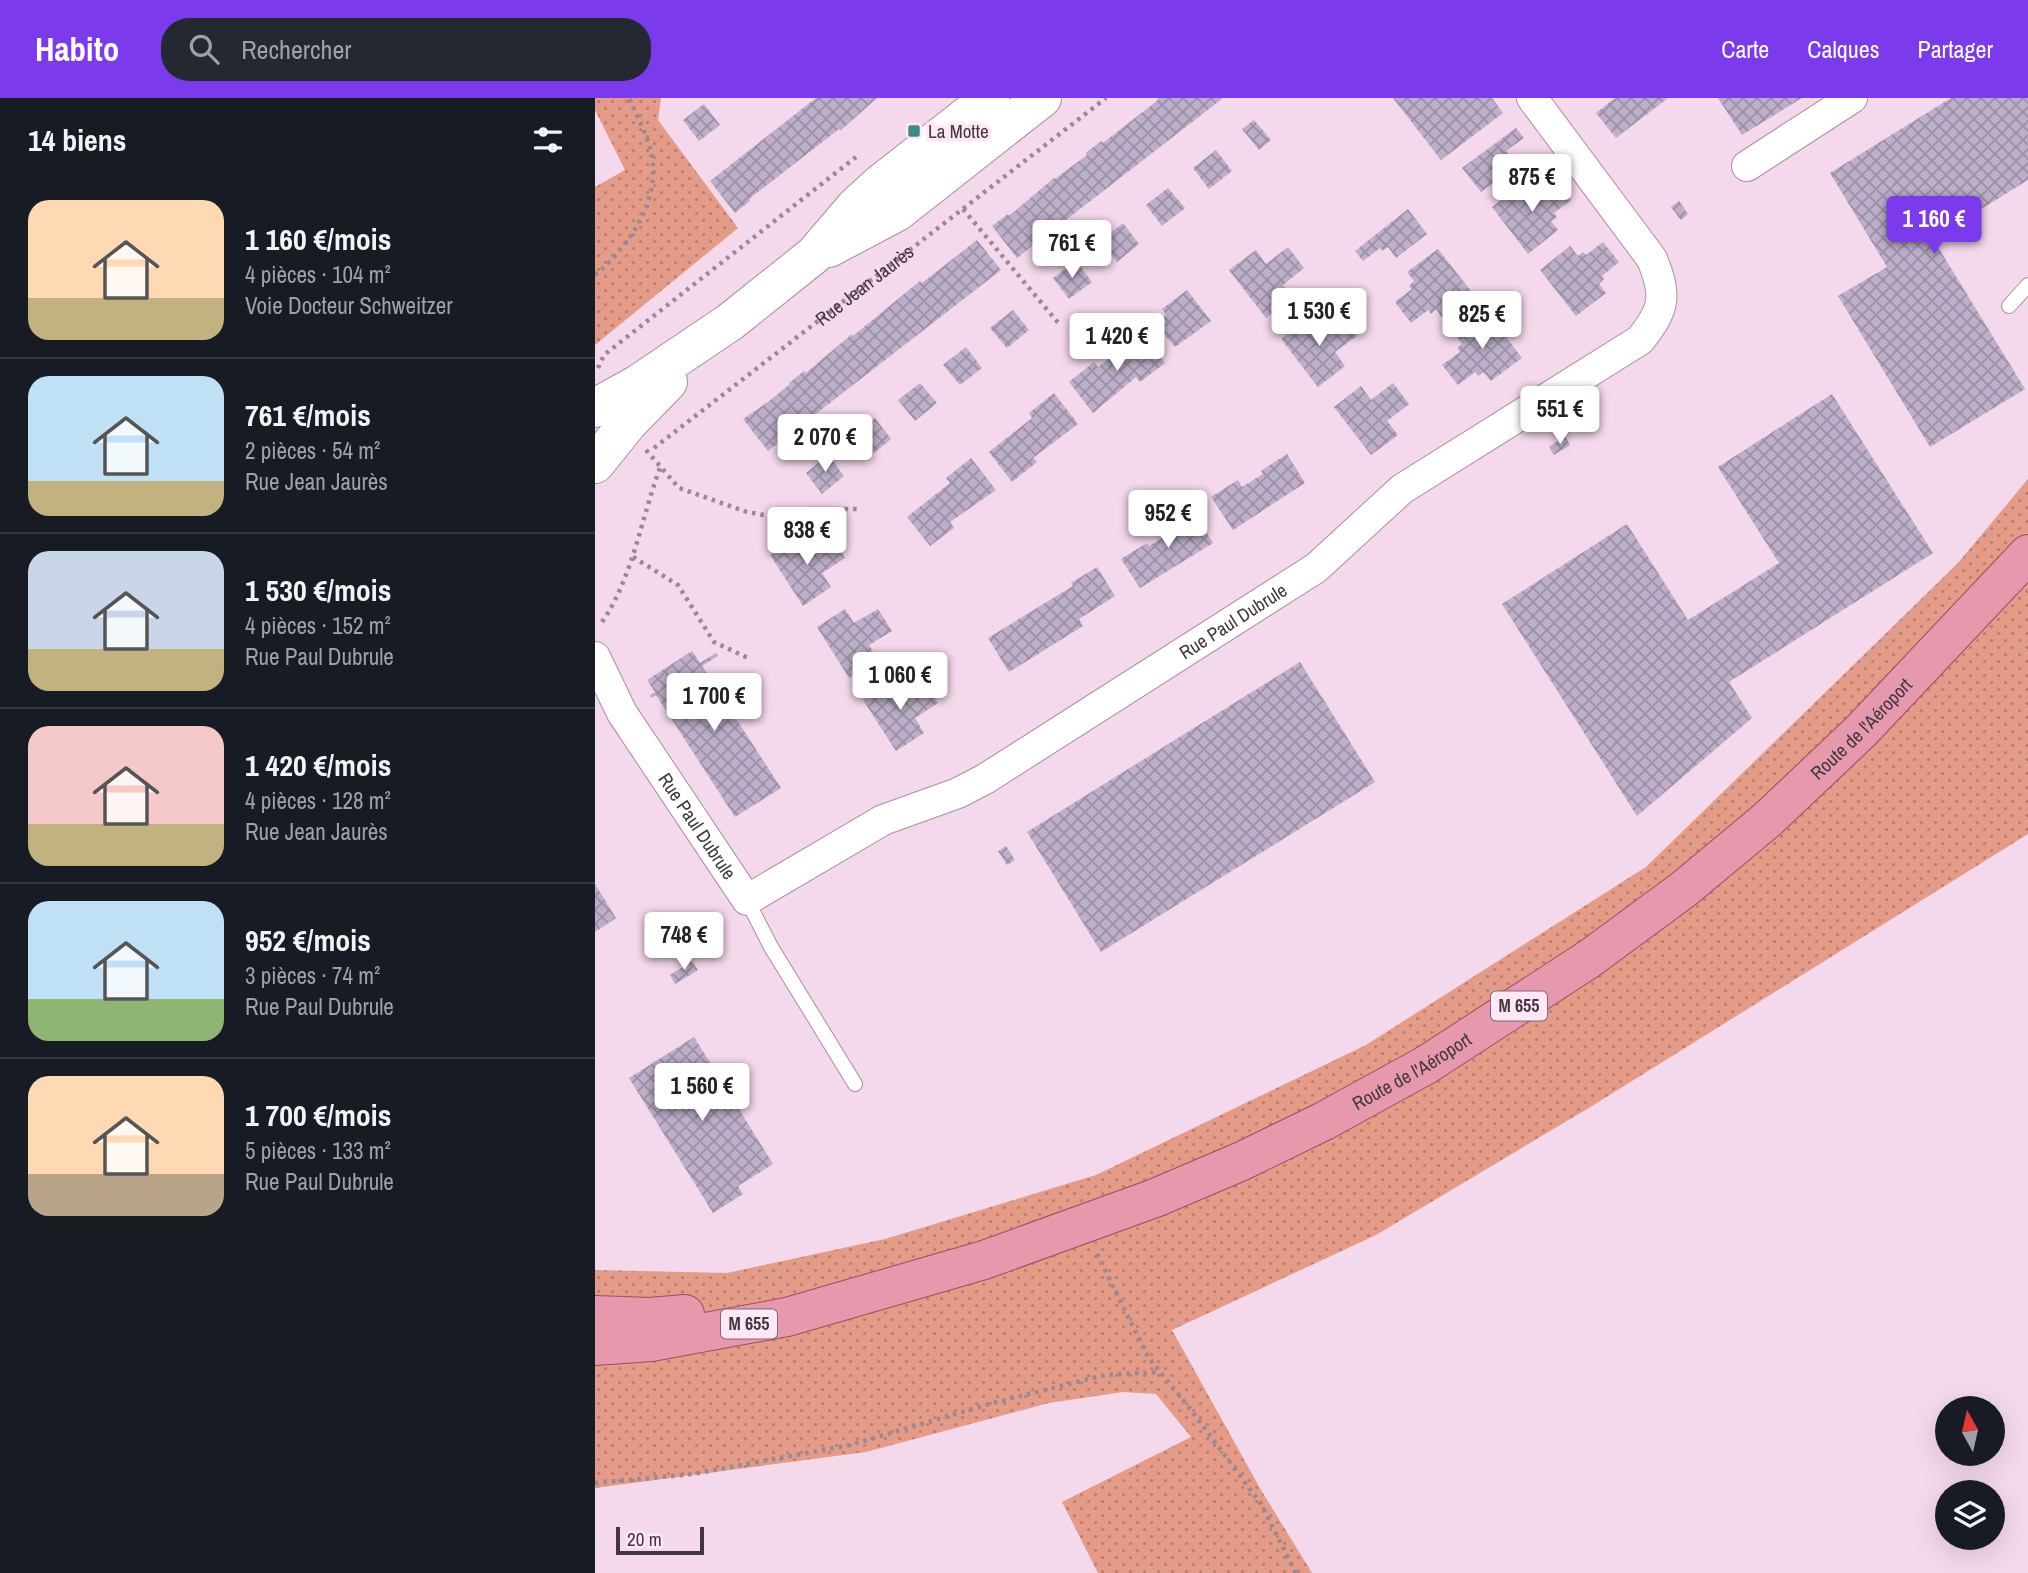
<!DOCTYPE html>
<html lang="fr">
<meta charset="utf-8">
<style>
:root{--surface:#171b24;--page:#242831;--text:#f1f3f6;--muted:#9ea1a6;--line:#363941;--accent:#7c3aed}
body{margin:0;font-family:"Archivo Narrow",sans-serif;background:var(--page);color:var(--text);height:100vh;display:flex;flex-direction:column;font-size:26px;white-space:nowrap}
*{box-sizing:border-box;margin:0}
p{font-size:23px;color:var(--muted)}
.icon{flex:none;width:38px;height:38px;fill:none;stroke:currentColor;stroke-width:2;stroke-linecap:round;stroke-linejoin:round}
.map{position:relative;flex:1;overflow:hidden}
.panel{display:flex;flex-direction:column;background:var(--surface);width:595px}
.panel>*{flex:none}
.needle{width:46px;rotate:352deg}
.tools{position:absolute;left:1340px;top:1298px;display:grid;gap:14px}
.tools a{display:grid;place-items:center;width:70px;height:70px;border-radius:50%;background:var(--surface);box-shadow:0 7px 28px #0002;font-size:35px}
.scale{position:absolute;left:21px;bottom:18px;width:88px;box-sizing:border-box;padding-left:7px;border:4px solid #42373e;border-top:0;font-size:19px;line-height:24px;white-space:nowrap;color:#42373e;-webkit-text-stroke:5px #fee7f6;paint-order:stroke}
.price{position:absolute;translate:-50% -60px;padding:0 16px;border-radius:7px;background:#fff;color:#222;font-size:23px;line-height:46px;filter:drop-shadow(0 2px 4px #0008)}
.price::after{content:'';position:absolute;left:50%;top:42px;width:21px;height:16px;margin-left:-10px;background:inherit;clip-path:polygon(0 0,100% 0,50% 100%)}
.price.current{background:var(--accent);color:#fff}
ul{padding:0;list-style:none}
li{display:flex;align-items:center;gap:21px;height:175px;padding:0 28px}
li+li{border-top:2px solid var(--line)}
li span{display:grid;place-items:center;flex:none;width:196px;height:140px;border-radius:21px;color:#555}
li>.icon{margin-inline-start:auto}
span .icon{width:84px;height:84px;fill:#fffc;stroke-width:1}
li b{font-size:30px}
h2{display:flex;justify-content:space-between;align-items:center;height:84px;padding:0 28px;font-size:30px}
header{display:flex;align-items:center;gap:42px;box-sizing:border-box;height:98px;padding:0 35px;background:var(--accent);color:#fff}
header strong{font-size:33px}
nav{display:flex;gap:38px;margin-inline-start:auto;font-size:24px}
.search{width:490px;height:63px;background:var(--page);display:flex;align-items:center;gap:18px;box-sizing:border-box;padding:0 24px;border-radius:28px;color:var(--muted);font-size:26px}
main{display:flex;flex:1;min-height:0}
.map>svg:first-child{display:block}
.grass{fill:url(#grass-dots)}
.building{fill:url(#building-cross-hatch)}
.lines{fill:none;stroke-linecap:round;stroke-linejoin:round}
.service-casing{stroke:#a88fa0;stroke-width:16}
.minor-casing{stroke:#a88fa0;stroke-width:32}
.secondary-casing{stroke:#a88fa0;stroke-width:40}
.primary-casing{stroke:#a24a62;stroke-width:40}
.path{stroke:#9c8895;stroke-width:4.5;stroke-dasharray:3.5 5;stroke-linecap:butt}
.service{stroke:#fff;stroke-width:14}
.minor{stroke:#fff;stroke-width:30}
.secondary{stroke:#fff;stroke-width:38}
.primary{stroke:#e698ad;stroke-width:38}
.poi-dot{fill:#408884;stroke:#fee7f6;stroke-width:2.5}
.labels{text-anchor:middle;stroke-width:7;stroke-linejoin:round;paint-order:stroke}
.shield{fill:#fee7f6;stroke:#7a6c75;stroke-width:2}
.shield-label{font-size:18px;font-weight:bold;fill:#42373e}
.poi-label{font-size:19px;fill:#42373e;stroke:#fee7f6;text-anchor:start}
.street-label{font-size:19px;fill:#42373e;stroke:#fee7f6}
</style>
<header>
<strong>Habito</strong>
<div class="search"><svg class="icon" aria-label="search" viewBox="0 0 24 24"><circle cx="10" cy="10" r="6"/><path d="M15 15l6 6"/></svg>Rechercher</div>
<nav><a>Carte</a><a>Calques</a><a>Partager</a></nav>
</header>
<main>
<section class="panel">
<h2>14 biens<svg class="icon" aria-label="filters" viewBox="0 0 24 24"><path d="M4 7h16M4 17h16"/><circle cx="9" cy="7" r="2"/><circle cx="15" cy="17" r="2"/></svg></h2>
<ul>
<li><span style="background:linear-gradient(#ffd9b3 70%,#c2b280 0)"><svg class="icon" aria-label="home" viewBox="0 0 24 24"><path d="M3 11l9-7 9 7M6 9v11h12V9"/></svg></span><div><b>1 160 €/mois</b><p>4 pièces · 104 m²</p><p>Voie Docteur Schweitzer</p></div></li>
<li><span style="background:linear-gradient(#bfe0f5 75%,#c2b280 0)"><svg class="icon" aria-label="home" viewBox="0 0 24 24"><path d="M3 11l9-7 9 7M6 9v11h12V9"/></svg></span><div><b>761 €/mois</b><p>2 pièces · 54 m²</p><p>Rue Jean Jaurès</p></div></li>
<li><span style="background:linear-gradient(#c9d6e8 70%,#c2b280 0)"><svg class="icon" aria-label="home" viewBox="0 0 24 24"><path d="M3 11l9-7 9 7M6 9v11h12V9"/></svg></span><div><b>1 530 €/mois</b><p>4 pièces · 152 m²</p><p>Rue Paul Dubrule</p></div></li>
<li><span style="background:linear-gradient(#f6c9c9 70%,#c2b280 0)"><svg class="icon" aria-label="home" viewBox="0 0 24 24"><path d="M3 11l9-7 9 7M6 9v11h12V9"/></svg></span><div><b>1 420 €/mois</b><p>4 pièces · 128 m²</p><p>Rue Jean Jaurès</p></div></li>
<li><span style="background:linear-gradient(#bfe0f5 70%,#8fb573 0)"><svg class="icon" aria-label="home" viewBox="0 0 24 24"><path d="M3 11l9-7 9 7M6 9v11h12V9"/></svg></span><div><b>952 €/mois</b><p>3 pièces · 74 m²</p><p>Rue Paul Dubrule</p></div></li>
<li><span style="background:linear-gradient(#ffd9b3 70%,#b9a48a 0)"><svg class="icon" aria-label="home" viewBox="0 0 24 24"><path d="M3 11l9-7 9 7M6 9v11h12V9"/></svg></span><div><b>1 700 €/mois</b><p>5 pièces · 133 m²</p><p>Rue Paul Dubrule</p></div></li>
</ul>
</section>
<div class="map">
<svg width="1433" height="1475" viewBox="0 0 1433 1475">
<defs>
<pattern id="grass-dots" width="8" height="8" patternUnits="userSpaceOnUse" patternTransform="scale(1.75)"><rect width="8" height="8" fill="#e49b87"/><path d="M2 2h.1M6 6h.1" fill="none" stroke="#ba7f70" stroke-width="1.8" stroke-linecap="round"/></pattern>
<pattern id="building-cross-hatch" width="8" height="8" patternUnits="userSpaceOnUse" patternTransform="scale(1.75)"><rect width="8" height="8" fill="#bdafc9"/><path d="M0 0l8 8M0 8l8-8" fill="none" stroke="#9b8fa5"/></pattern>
</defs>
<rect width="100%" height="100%" fill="#f4d8eb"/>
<!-- grass -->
<path class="grass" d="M0,0h66l-3,22 80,108 -143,117v-158l30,-17 -30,-60z
M1433,381v355l-436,272 -216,129 -204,95 89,160 51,83h-214l-36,-71 129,-65 -35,-43 -33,-2 -74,11 -183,49 -271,36v-218l132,3 158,-34 211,-64 270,-130 280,-178 312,-304z"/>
<!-- building -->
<path class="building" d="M221,0h61l-37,33 -1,-2 -90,70 1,2 -15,12 -25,-32z
M562,0h66l-206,160 -25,-32 16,-12 1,2 45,-38 1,1 32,-24 -1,-2 15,-12 2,2 55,-43z
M798,0h99l11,15 -62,47z
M1020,0h53l-52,40 -20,-25z
M1123,0h84l-60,37z
M1356,0h77v82l-95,59 92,150 -95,58 -92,-151 49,-29 -57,-94z
M109,6l16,21 -21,16 -16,-21z
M659,22l17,20 -12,10 -17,-21z
M921,30l8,10 -18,13 3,4 -5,4 8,10 -31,23 -19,-24z
M621,52l16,21 -23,18 -16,-21z
M960,81l16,21 -17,13 3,4 -6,4 7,9 -30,24 -36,-47 31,-23 7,9 5,-4 3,4z
M573,90l17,20 -23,18 -16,-21z
M1084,103l9,13 -7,6 -10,-13z
M813,111l19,25 -31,24 -8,-11 -5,4 -3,-3 -17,13 -8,-10z
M528,125l16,21 -22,18 -17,-21z
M382,142l24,30 -233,181 -25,-32 25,-17 22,-18 -1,-1 15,-12 2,2 46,-39 1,2 67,-55 2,2z
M1008,144l16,20 -17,14 2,3 -5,5 7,9 -30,23 -36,-46 30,-24 8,10 5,-4 3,3z
M693,149l16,21 -21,17 10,13 -27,20 -37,-48 27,-20 10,14z
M843,151l36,46 -31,24 -7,-10 -5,5 -3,-4 -17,13 -16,-21 17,-13 -3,-3 5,-5 -7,-9z
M481,163l16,21 -23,17 -16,-21z
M592,192l24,31 -36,26 -20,-24 11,-8 -4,-6z
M418,212l16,20 -22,18 -17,-20z
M891,213l36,47 -31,23 -8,-9 -5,4 -3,-4 -17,13 -16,-20 18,-13 -3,-4 5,-4 -7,-10z
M745,217l17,21 -22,16 10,14 -27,21 -37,-48 27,-21 11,14z
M547,236l23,29 -25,19 -4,-5 -43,36 -24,-31 25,-20 4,5z
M371,249l16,21 -22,17 -17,-20z
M325,285l17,20 -22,18 -17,-21z
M798,285l16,21 -22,17 11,14 -27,20 -37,-48 27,-21 10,14z
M459,295l24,31 -45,34 4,4 -25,20 -23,-30 43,-34 -3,-5z
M1237,296l101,159 -204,129 23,36 -115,98 -135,-212 125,-80 61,96 91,-57 -61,-96z
M280,320l16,21 -22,18 -16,-21z
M970,338l5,9 -16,10 -5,-8z
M692,356l18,29 -72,47 -22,-33 27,-17 4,7 21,-13 -2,-3z
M233,357l16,21 -22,18 -16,-21z
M376,360l25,32 -46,32 4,6 -24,18 -23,-29 43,-34 -4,-5z
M597,411l21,34 -73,45 -19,-29 26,-16 2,3 21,-13 -5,-7z
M204,438l9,15 23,-15 14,22 -23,15 9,14 -28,19 -33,-51z
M502,469l18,29 -36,23 4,7 -74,46 -21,-34 85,-52 -2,-3z
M250,511l9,14 24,-14 14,22 -23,14 9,15 -29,18 -32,-51z
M97,553l8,12 16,-10 2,3 -16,10 79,122 -46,29 -79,-122 -5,3 -1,-3 5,-3 -8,-12z
M705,564l75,120 -274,170 -74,-120z
M329,583l14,22 -23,15 9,15 -28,18 -33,-51 29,-18 9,14z
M411,748l9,14 -8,5 -9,-14z
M0,786l21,34 -21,14z
M97,863l6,9 -23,14 -5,-9z
M99,939l79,127 -35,22 5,8 -30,19 -84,-135z"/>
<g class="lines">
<!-- service casing -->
<g class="service-casing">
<path id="service" d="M1414,208l19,-21
M152,802l24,47 84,137"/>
</g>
<!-- minor casing -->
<g class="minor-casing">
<g id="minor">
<path d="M1152,68l105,-68"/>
<path id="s2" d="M0,559l27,56 125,187 136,-80 75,-27 27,-14 331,-211 86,-79 238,-149c25,-31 27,-44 12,-81l-120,-161"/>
</g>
</g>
<!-- secondary casing -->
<g class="secondary-casing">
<path id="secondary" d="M234,150l68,-36 145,-114
M0,310l43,-24 92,-62 84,-67 41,-48 25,-23 110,-86
M0,366l33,-41 40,-41"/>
</g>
<!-- primary casing -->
<g class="primary-casing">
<g id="primary">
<path d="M0,1217l55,2 35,-3"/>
<path id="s3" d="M0,1248l56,-4 136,-25 197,-57 171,-62 87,-37 82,-40 102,-56 163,-106 95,-70 84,-70 93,-88 167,-177"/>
</g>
</g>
<!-- path -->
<g class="path">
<path d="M368,111l97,116"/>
<path d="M0,177c32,-27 61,-68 58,-111 -2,-23 -15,-45 -24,-66"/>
<path d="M3,270l6,-13 252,-198"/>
<path id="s1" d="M59,350l452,-350"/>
<path d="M51,352l33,38 68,24 22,4 43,-7h48"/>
<path d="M38,459l45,28 36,57 34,16"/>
<path d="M7,524c31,-45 39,-103 58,-154"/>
<path d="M502,1156l51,103 43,53 70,94 35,69"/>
<path d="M0,1385l98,-9 157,-29 139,-41 116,-29 55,-3"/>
</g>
<!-- service -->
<use href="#service" class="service"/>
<!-- minor -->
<use href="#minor" class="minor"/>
<!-- secondary -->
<use href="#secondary" class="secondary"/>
<!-- primary -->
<use href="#primary" class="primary"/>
</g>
<!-- markers -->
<rect class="poi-dot" x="312" y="26" width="14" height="14" rx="3.5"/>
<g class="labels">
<!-- shield labels -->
<g class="shield">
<rect x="896" y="893.5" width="56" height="29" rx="5"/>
<rect x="126" y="1211.5" width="56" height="29" rx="5"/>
</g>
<g class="shield-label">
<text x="924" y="914">M 655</text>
<text x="154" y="1232">M 655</text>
</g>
<!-- poi labels -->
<g class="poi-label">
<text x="333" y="40">La Motte</text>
</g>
<!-- street labels -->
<g class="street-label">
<text dy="7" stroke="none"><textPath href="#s1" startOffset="266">Rue Jean Jaurès</textPath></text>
<text dy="7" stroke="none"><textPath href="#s2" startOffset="849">Rue Paul Dubrule</textPath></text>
<text dy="7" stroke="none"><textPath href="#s3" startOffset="1435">Route de l'Aéroport</textPath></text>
<text dy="7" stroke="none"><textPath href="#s2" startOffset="198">Rue Paul Dubrule</textPath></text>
<text dy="7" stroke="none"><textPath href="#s3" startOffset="868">Route de l'Aéroport</textPath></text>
</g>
</g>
</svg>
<div class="tools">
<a><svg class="needle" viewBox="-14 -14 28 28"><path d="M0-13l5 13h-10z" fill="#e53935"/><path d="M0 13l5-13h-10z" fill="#9ea1a6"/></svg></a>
<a><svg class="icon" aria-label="layers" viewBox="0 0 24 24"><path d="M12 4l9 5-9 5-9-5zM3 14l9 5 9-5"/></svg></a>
</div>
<div class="scale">20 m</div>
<b class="price" style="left:937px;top:116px">875 €</b>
<b class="price current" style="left:1339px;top:158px">1 160 €</b>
<b class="price" style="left:477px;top:182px">761 €</b>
<b class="price" style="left:724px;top:250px">1 530 €</b>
<b class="price" style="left:887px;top:253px">825 €</b>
<b class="price" style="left:522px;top:275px">1 420 €</b>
<b class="price" style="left:965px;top:348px">551 €</b>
<b class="price" style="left:230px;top:376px">2 070 €</b>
<b class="price" style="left:573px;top:452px">952 €</b>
<b class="price" style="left:212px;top:469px">838 €</b>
<b class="price" style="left:305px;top:614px">1 060 €</b>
<b class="price" style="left:119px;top:635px">1 700 €</b>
<b class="price" style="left:89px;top:874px">748 €</b>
<b class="price" style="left:107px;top:1025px">1 560 €</b>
</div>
</main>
